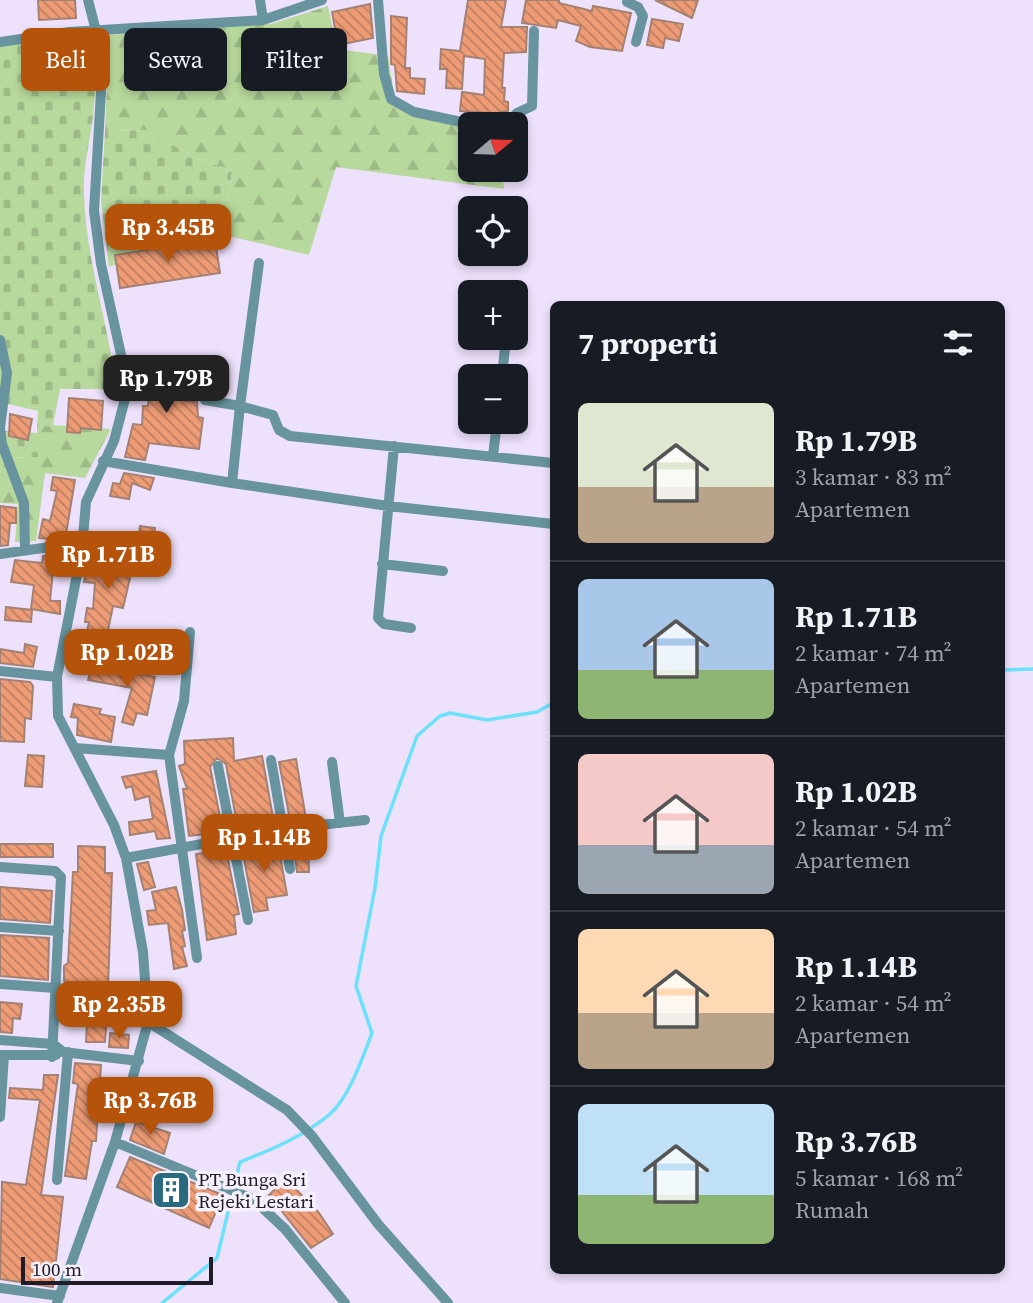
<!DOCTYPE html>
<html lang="id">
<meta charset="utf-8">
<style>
:root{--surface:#171b24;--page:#242831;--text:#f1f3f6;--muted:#9ea1a6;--line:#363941;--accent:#b45309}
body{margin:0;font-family:"Source Serif 4",serif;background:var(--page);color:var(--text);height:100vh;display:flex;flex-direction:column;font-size:26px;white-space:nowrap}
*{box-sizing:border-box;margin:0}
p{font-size:23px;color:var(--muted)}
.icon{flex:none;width:38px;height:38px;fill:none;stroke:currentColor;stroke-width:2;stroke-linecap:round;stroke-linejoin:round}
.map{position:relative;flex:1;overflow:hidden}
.panel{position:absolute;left:550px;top:301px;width:455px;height:973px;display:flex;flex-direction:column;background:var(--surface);border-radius:10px;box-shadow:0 4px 10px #0003}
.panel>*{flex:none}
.banner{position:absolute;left:21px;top:28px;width:424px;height:63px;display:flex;gap:14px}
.needle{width:46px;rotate:71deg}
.tools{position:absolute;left:458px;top:112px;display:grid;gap:14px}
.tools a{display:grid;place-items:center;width:70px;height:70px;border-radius:10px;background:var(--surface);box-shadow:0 4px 10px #0003;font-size:35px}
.scale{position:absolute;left:21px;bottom:18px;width:192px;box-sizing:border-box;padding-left:7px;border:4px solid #201b26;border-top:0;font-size:19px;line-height:24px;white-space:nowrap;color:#201b26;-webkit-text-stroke:5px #f7f1fe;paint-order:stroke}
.price{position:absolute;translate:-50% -60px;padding:0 16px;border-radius:14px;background:var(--accent);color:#fff;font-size:23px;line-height:46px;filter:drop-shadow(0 2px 4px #0008)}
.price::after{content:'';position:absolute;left:50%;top:42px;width:21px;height:16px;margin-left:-10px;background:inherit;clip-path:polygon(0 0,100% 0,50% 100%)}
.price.current{background:#222;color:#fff}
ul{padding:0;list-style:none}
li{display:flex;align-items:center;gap:21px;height:175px;padding:0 28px}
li+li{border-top:2px solid var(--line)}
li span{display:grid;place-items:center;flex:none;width:196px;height:140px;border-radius:10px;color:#555}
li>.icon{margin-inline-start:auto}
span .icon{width:84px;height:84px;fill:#fffc;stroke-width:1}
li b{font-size:30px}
h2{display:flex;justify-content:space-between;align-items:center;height:84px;padding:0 28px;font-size:30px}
.pill{padding:0 24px;border-radius:10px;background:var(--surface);box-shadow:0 4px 10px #0003;font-size:24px;line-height:63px}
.pill.current{background:var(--accent);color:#fff}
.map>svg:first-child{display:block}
.forest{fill:url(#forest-firs)}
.cemetery{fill:url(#cemetery-stones)}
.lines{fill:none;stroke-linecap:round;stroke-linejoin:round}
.stream{stroke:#6ce1fb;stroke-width:3.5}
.building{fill:url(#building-back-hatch);stroke:#a48273;stroke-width:2}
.street{stroke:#68949f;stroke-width:10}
.labels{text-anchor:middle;stroke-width:7;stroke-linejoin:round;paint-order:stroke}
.poi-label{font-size:19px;fill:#201b26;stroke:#f7f1fe;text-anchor:start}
</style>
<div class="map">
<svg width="1033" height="1303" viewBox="0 0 1033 1303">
<defs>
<pattern id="forest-firs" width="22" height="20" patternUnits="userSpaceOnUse" patternTransform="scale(1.75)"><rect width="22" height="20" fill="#b8d99d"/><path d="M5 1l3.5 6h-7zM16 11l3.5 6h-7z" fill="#9eba87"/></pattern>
<pattern id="cemetery-stones" width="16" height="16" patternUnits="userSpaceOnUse" patternTransform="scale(1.75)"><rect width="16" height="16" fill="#b8d99d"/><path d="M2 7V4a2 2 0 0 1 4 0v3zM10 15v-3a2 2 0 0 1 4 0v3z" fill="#9eba87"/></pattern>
<pattern id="building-back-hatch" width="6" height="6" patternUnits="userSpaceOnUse" patternTransform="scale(1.75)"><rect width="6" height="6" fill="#ee9c76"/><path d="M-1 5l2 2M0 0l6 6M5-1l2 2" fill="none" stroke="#c07e61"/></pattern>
</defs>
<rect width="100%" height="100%" fill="#ede1fb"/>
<!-- forest -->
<path class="forest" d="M328,6l9,43 51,7 8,51 75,17v46h31l2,19 -168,-22 -27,88 -85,-20 8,-65 -30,-9 -57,-31 -40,1 4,-96 162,-11z
M53,425l58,4 -26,49 -40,-5 -9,68 -21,1 3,-38 -18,-1v-45l37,-1v-30z"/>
<!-- cemetery -->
<path class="cemetery" d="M91,37c10,23 4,55 2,80 -3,24 -10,51 -9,75 1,66 25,131 32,197h-56l-7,36 -16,2 1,-16 -30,-7 -5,27 34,2 1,24 -38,1v-412l43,-8z
M145,130l57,31 30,9 -8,65 -61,10 -54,22 -8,-67 4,-69z"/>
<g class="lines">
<!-- stream -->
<path class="stream" d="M1001,670l32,-1
M162,1303l55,-45 23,-96c31,-12 64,-26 90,-48 19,-16 33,-58 42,-81l-16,-47 19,-98 6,-52 36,-100 23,-20 10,-3 37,7 50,-8 16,-9"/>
</g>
<!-- building -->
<path class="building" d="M38,0h37l1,18 -37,2z
M468,0h38l-5,27h26l-1,25 -22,1 -2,35h3l-1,13 4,1v9l-7,1 -1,7h-13v-6l-27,-2 2,-19 22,3 1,-36 -21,-3 -2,33 -16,-1 1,-19h-7l1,-20 19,2z
M526,0h33v3l33,8 1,-5 38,7 -9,38 -32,-4 -14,-6 5,-15 -23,-6 -2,8 -34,-5z
M655,0h43l-6,18z
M370,4l3,34 -35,7 -6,-33z
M391,16l16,2 -2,50h5v10l15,1 -1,15 -27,-3 -2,-26 -4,-1z
M652,19l31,5 -4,17 -14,-3 -2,10 -16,-3z
M215,240l5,33 -100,15 -5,-33z
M149,367l37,1 -1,33 12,1 1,15 5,1 -4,31 -50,-6 -4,17 -20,-3 8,-33 9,1 1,-19h5z
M69,398l34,3 -2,29 -20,-2 -1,5 -13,-1z
M10,414l22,5 -4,21 -19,-4z
M124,473l30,5 -4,12 -18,-7 -3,16 -19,-3 3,-13 7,1z
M53,477l22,3 -10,60 -26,-2 4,-19 7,2 7,-30 -6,-1z
M0,506l16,2v15h-6l-2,22 -8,1z
M140,526l15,2 -3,19 -15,-2z
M103,548l33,4 -13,56 -10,-2 -8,39 -20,-4 4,-19h-4l2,-14 6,1 2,-26 -11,-1 3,-17 13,2z
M43,556h25l-1,9 -12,-2 -2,8 -3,30h10v13l-29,-5 3,-24 -23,-3 4,-22 27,3z
M6,607l26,3 -1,12 -26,-2z
M25,644l12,3 -4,20 -33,-4v-14l24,4z
M93,662l17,5 -1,2 46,8 -8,38 -10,-2 -4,12 -11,-3 10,-34 -44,-8z
M0,679l30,3 3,4 -2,33 -6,-1 -1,24 -24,-1z
M74,704l27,5 -2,5 16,3 -4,25 -34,-7 1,-17 -7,-1z
M233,738l1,23 28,-5 12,67 -36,6 -12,-65 -9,-6 -7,9 13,65 -34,4 -6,-47h4l-8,-23 6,-2 -1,-23z
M28,755l16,1 -2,31 -17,-1z
M296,759l10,60 -16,1 -11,-58z
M156,771l14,67 -13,1 -2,-8 -25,4 -1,-13 24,-3 -4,-23 -14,4 -3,-14 -6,2 -4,-11z
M308,834l1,38h-12l-5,-36z
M277,838l10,57 -21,3 2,12 -14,2 -12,-64 32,-4 -1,-5z
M0,844h53v13h-53z
M78,846l27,1v26h7l-4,115 -42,-4 -2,-3v-15l4,-3 5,-91h5z
M226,850l13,64 -5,1 2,19 -29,6 -11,-86z
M148,862l7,25 -11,3 -7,-26z
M0,887l52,4 -2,32 -50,-4z
M176,887l6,23 3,20 -3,1 3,15 -3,1 5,19 -13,3 -6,-46 -19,2 -2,-14 9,-1 -4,-18z
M0,935l49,3 -1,42 -48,-4z
M65,1001h43l-3,41h-19l1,-20h-22z
M0,1002l22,2 -2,15 -7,-1 -1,15 -12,-1z
M110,1033l19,2 -1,13 -19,-1z
M75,1063l26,2 -5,76h-4l-6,38 -21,-3 13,-92 -5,-1z
M44,1075h14l-17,120 22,2 -10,90 -53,-8 2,-97 24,3 14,-85 -31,-2 1,-10 33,2z
M136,1122l34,11 -6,21 -34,-14z
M130,1157l93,38 -14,33 -92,-41z
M286,1179l33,34 14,21 -22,14 -42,-53z"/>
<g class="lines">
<!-- street -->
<path class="street" d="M260,0l3,20
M378,0l6,74 7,25 23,13 57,12
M627,2l11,5 5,9 -7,26
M0,42l69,-10 194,-12 59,-20
M506,124l11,-11 15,-7 2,-75
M259,263l-19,143 33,9 6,15 11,6 263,27
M0,340l7,33 -7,55 2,16 22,59 1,46
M502,376l4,-38
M394,446l-16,172 6,6 27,4
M493,456l4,-34
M103,461l129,22 8,-77 -35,-6
M232,483l156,23 165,18
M0,554l50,-7 32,2
M382,564l61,7
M0,671l57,6
M75,748l94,7 28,203
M169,755l15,-54 6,-69
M271,760l19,109
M332,762l8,61
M218,766l30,154
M126,858l157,-29 82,-9
M0,867l55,4 6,6 -9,180
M0,927l59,4
M0,984l55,4
M148,1022l139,88 25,26 66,88 70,79
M0,1040l53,4 10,8 76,9
M0,1055h56
M0,1117l4,-62
M115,1142l138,57 32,30 60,74
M57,1180l11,-128
M0,1288l60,8
M57,1303l58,-161 33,-120 -5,-70 -17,-94 -12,-33 -56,-109 -1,-39 25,-128 4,-47 28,-61 12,-46 -4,-36 -21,-95 -7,-53 9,-153 -15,-58"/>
</g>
<!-- icons -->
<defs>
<g id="building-square" transform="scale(2.0125)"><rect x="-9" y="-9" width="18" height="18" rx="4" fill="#296a7e" stroke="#f7f1fe"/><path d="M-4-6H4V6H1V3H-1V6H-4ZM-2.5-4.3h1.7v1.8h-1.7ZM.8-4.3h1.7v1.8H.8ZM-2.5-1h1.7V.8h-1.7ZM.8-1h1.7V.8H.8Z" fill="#fff"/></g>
</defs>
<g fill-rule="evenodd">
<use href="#building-square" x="171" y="1190"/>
</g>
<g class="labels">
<!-- poi labels -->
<g class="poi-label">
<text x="198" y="1186">PT Bunga Sri<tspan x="198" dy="22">Rejeki Lestari</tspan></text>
</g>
</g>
</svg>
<div class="tools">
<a><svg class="needle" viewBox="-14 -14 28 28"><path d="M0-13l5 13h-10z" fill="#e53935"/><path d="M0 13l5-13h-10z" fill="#9ea1a6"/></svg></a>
<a><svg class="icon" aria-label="locate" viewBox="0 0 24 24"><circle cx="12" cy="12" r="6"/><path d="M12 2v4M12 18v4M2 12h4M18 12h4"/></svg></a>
<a>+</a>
<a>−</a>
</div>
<div class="scale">100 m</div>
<b class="price" style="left:168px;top:264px">Rp 3.45B</b>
<b class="price current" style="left:166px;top:415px">Rp 1.79B</b>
<b class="price" style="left:108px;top:591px">Rp 1.71B</b>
<b class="price" style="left:127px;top:689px">Rp 1.02B</b>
<b class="price" style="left:264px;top:874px">Rp 1.14B</b>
<b class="price" style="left:119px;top:1041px">Rp 2.35B</b>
<b class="price" style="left:150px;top:1137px">Rp 3.76B</b>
<div class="banner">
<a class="pill current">Beli</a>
<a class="pill">Sewa</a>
<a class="pill">Filter</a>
</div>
<section class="panel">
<h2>7 properti<svg class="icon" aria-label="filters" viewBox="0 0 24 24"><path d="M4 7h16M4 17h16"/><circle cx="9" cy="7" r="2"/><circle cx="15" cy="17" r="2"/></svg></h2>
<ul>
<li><span style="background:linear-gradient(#dfe7d0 60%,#b9a48a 0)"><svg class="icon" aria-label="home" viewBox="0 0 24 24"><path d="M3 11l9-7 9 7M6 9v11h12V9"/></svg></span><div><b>Rp 1.79B</b><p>3 kamar · 83 m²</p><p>Apartemen</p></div></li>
<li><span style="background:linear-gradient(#a9c7e8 65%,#8fb573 0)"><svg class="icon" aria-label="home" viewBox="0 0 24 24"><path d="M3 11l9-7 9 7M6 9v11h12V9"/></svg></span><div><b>Rp 1.71B</b><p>2 kamar · 74 m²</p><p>Apartemen</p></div></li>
<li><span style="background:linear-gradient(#f6c9c9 65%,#9aa5b1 0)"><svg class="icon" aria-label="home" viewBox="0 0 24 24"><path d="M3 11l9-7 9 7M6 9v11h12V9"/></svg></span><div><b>Rp 1.02B</b><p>2 kamar · 54 m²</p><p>Apartemen</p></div></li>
<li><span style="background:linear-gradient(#ffd9b3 60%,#b9a48a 0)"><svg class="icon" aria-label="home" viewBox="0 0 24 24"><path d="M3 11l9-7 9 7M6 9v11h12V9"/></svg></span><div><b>Rp 1.14B</b><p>2 kamar · 54 m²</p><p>Apartemen</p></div></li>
<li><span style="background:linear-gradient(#bfe0f5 65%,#8fb573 0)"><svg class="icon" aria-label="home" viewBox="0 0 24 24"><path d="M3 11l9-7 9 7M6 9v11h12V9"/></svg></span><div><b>Rp 3.76B</b><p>5 kamar · 168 m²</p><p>Rumah</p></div></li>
</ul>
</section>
</div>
